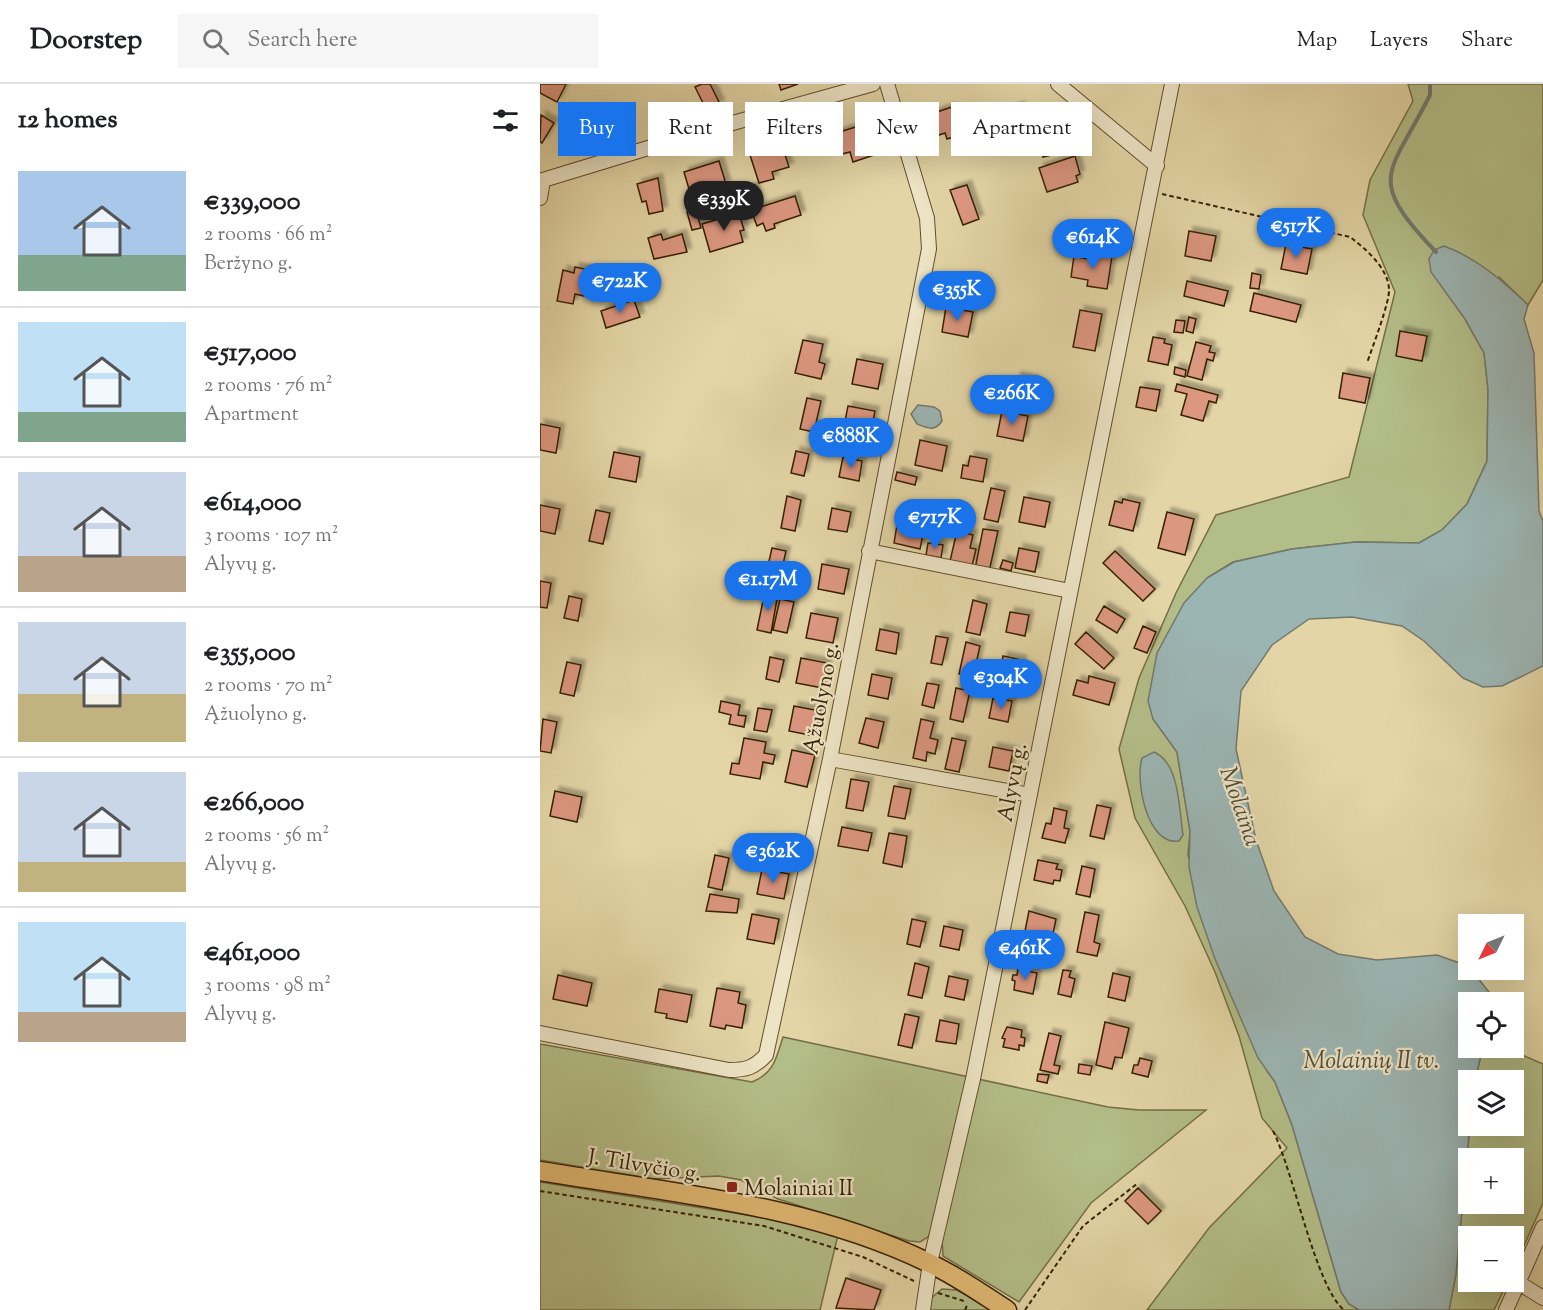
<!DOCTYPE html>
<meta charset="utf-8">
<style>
:root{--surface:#fff;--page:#f6f6f6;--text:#202124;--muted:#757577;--line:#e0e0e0;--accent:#1a73e8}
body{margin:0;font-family:"Sorts Mill Goudy",serif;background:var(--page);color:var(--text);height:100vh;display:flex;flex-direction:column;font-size:22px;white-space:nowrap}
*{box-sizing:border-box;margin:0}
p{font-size:20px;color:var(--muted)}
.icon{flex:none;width:33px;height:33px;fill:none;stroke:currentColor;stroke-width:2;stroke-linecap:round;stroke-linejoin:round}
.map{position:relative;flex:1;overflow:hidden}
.side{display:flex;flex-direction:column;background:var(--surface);width:540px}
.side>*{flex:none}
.hud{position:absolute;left:18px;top:18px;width:570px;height:54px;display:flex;gap:12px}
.needle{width:39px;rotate:227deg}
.fabs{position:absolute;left:918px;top:830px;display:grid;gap:12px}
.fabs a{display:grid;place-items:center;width:66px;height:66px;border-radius:0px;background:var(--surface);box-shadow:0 6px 24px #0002;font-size:30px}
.price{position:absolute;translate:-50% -51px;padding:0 14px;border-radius:21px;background:var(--accent);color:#fff;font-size:20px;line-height:39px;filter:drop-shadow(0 2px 3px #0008)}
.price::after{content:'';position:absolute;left:50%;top:36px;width:18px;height:14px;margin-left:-9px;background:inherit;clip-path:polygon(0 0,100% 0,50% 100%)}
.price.on{background:#222;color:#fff}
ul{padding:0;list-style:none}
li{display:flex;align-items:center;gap:18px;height:150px;padding:0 18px}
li+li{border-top:2px solid var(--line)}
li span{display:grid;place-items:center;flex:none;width:168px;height:120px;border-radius:0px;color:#555}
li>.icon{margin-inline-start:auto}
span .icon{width:72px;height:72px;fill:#fffc;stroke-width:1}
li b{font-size:26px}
h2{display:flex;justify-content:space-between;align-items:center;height:72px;padding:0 18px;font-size:26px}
.tag{padding:0 21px;border-radius:0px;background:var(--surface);box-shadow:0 6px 24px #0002;font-size:21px;line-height:54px}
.tag.on{background:var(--accent);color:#fff}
header{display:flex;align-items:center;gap:36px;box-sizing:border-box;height:84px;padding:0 30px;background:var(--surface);border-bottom:2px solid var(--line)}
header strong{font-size:28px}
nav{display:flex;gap:33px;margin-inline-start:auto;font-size:21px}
.search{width:420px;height:54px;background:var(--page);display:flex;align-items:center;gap:15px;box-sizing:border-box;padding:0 21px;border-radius:0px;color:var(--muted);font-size:22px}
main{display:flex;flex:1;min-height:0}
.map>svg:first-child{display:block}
.green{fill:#b3bd87;stroke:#746e46;stroke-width:1.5;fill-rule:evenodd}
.water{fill:#9bb5b3;stroke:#73796d;stroke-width:1.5}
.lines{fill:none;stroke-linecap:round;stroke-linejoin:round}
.stream{stroke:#73796d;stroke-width:4}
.building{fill:#dc9780;stroke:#362004;stroke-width:1.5;filter:url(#shadow)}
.minor-casing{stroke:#614d2c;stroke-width:16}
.major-casing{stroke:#362004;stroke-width:21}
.path{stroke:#362004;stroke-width:2;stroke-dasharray:4.5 3;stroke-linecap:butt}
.minor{stroke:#ede4c5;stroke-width:14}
.major{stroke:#e2ba73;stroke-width:18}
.poi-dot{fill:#8f2418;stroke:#ede4c5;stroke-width:2}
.labels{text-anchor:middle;stroke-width:4.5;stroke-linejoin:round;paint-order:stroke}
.street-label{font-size:22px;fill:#362004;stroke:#ede4c5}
.poi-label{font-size:22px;fill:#362004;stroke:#ede4c5;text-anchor:start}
.water-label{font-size:24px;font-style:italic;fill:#544d39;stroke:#ede4c5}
</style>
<header>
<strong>Doorstep</strong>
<div class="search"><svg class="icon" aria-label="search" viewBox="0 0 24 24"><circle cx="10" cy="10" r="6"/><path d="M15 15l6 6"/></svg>Search here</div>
<nav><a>Map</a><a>Layers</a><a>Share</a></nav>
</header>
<main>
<section class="side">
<h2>12 homes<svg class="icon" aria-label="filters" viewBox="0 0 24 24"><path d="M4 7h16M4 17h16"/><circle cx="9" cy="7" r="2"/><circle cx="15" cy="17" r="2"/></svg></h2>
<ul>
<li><span style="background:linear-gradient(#a9c7e8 70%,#7fa58c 0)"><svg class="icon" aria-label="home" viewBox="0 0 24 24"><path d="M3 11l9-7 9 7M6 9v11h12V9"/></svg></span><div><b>€339,000</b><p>2 rooms · 66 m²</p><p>Beržyno g.</p></div></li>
<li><span style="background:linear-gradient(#bfe0f5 75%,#7fa58c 0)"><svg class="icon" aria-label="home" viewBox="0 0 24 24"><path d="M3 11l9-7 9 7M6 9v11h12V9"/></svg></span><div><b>€517,000</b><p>2 rooms · 76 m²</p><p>Apartment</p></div></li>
<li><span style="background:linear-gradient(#c9d6e8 70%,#b9a48a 0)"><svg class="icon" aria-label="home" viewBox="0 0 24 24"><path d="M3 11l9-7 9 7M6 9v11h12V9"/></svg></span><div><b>€614,000</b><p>3 rooms · 107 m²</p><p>Alyvų g.</p></div></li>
<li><span style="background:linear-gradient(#c9d6e8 60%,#c2b280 0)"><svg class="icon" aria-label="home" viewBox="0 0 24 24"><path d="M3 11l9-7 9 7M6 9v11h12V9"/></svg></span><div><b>€355,000</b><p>2 rooms · 70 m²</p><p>Ąžuolyno g.</p></div></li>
<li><span style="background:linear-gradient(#c9d6e8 75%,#c2b280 0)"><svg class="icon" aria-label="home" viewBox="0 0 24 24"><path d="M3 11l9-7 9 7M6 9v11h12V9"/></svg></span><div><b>€266,000</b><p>2 rooms · 56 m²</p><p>Alyvų g.</p></div></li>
<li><span style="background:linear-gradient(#bfe0f5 75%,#b9a48a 0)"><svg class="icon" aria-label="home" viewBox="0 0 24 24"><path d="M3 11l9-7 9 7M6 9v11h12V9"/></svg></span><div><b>€461,000</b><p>3 rooms · 98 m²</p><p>Alyvų g.</p></div></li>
</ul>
</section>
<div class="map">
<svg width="1003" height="1226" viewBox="0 0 1003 1226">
<defs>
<filter id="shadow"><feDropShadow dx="4.5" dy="-4.5" stdDeviation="1.5" flood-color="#0004"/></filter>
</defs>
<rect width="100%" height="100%" fill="#e3d5a6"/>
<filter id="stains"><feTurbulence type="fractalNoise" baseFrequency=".00333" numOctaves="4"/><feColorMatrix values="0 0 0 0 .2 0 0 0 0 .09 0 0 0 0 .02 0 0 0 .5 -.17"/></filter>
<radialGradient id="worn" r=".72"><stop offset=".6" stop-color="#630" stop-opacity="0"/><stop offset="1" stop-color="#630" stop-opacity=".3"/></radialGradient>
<!-- green -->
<path class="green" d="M868,0h135v196l-15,25 -29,-28 -34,42 19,34 4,36 -1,72 -20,43 -25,26 -23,13 -63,-1 -64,7 -59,13 -26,16 -54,141 24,33 13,79 -2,24 79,216 8,11 17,43 49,167 8,12 10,6h-212l62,-82 78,-80 -25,-30 -23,-82 -24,-64 -30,-66 -50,-88 -16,-69 20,-71 37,-85 40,-78 133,-38 46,-185 -32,-77 7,-35 43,-79z
M243,953l325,70 31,3h67l-115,93 -72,99 -76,-46 -1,-17 -8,-15 -6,13 -8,5 -11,-1 -131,-42 -37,-19 -22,-4 -66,3 -113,-19v-116l212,38c22,-9 24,-23 31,-45z
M943,963h21l39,17v139l-29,65v-32h-46v45h40l-14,29h-45l7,-36 14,-149h44v-45h-39zM928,1074h46v45h-46z
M0,1098l226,36 72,17 -18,75h-280z
M402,1205l15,1 37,20h-66l2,-11z"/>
<!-- water -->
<path class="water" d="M904,162c33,12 59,35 84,59l-4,14 10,34 5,158 4,10v145l-41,20 -19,1 -20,-9 -39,-37 -22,-15 -50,-9 -43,2 -37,26 -31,46 -5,58 20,91 18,51 31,46 33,17 39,6 60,-5 31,11 29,36h-29v45h15l-8,33h-7l2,45 -14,149 -7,36h-90l-10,-6 -8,-12 -49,-167 -17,-43 -17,-24 -43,-99 -18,-52 -8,-40 1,-36 -13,-79 -24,-33 -5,-18 9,-48 27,-50 23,-25 27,-16 58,-13 64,-7 63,1 23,-13 25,-26 20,-43 1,-72 -4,-36 -19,-34 -34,-47 -2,-13 5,-9z
M378,321l16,2 6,4 2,10c-7,11 -15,7 -25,3l-6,-10z
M614,668c26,11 25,58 29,83l-4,6c-32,5 -44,-60 -37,-83z"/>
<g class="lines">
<!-- stream -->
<path class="stream" d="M890,0v11c-40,80 -66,82 6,157"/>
</g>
<!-- building -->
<path class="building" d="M0,0h26l-9,18 -17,-9z
M162,0h8l10,20 -13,7 -12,-24z
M239,0h19l-17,6z
M480,22l1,4 5,-1 7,23 -8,10 -11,-4 -8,-23 4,-1 -1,-4z
M412,23l10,27 -15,5 -2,-6 -12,4 -8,-21z
M1,31l13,8 -12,20 -2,-1z
M332,38l8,26 -8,2 2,5 -21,7 -3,-10 -8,2 -6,-21z
M508,55l4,16 -9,2 -4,-16z
M242,61l7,22 -17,5 2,7 -15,4 -9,-28z
M535,72l5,18 -4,2 2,6 -31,10 -8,-24z
M179,77l7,23 -14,4 3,12 -21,6 -10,-34z
M118,94l5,33 -14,3 -3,-13 -4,1 -5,-18z
M427,101l12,34 -16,6 -13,-35z
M214,103l4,12 -8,2 -4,-12z
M255,112l6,19 -27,9 1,4 -9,3 -3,-8 -6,3 -6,-16z
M156,126l5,18 -9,2 -5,-18z
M199,129l5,17 -4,1 3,11 -33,10 -8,-28z
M649,147l27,5 -5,25 -26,-5z
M121,150l2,6 19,-6 5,18 -33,7 -6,-21z
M746,160l26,5 -5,25 -26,-5z
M553,168l19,4 -5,33 -20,-3 1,-6 -17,-3 3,-21 18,4z
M35,183l14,3 -5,26 -9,-2 -2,10 -16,-3 6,-31 11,3z
M712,189l9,2 -2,14 -9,-1z
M647,197l41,10 -4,15 -40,-10z
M714,209l47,12 -5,17 -46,-11z
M94,216l6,17 -34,11 -5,-17z
M406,223l27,5 -5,25 -26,-5z
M540,226l22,4 -7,37 -22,-4z
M649,233l7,2 -3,14 -7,-2z
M636,236l9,1 -2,12 -9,-1z
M860,247l27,5 -5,25 -26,-5z
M613,253l12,2 -1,4 8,2 -4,20 -20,-4z
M263,256l20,4 -4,18 6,2 -4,15 -26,-6z
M656,258l15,4 -2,6 6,1 -2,8 -6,-2 -5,21 -15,-4z
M317,275l26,5 -5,25 -26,-5z
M635,283l11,3 -1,7 -11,-3z
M803,289l27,5 -5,25 -26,-5z
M477,292l17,4 -3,15 -18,-4z
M637,300l41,11 -2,8 -7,-2 -6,20 -22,-6 6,-21 -12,-3z
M600,303l20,3 -4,21 -20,-4z
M267,314l14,3 -7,31 -14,-3z
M308,322l27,5 -5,25 -27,-5z
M462,327l26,5 -5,25 -26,-5z
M0,340l20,4 -4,25 -16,-3z
M380,356l27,6 -5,25 -27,-6z
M256,367l13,3 -5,22 -13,-3z
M74,368l26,5 -4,25 -27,-5z
M430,372l17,3 -4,23 -22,-4 2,-13 5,1z
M303,373l19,4 -3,20 -20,-4z
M357,388l20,5 -2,8 -20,-5z
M451,404l14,3 -7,31 -14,-3z
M247,412l14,4 -6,31 -14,-3z
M484,413l26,5 -5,25 -26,-5z
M583,415l17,4 -7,28 -24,-6 6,-24 7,2z
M0,421l20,4 -5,25 -15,-3z
M292,424l19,4 -4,20 -19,-3z
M56,426l14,3 -7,31 -14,-3z
M627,428l27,7 -9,36 -27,-7z
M358,435l27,5 -5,25 -26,-6z
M443,445l15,2 -9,41 -14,-3z
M417,447l16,4 -3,13 6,1 -4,17 -22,-5z
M388,459l15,2 -2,13 -15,-3z
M232,464l14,3 -7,31 -14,-3z
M479,464l20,4 -4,20 -20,-4z
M575,467l40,38 -12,12 -40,-38z
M463,476l10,3 -2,8 -11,-3z
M282,480l27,5 -5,25 -26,-5z
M0,497l11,2 -4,25 -7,-1z
M225,507l13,2 -7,40 -14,-3z
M29,512l13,3 -4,22 -14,-3z
M240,515l14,3 -7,31 -14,-3z
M433,516l14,4 -7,31 -14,-3z
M564,522l21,13 -8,14 -21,-13z
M470,528l19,3 -4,21 -19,-4z
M271,529l27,5 -5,25 -27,-5z
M603,542l13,6 -9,21 -13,-5z
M340,545l19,4 -3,21 -20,-4z
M546,548l28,26 -10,11 -29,-25z
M396,552l12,2 -6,27 -11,-2z
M426,558l14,4 -7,31 -14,-3z
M463,572l19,4 -4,21 -19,-4z
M230,573l14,3 -5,22 -13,-3z
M261,574l26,5 -4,25 -27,-5z
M27,578l14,3 -7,31 -14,-3z
M332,590l20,4 -4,21 -20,-4z
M549,592l26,7 -6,22 -36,-10 4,-15 11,3z
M387,599l12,2 -5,23 -12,-3z
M416,604l14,3 -7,31 -13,-3z
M453,614l19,3 -4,21 -19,-4z
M181,617l19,4 -2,10 8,1 -2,11 -15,-3 2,-9 -12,-3z
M254,622l26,5 -5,25 -26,-5z
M218,624l14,2 -5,22 -13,-2z
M326,634l18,4 -6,26 -19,-5z
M3,635l14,3 -6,31 -11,-2z
M381,635l13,3 -4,16 8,2 -3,14 -8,-2 -1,9 -13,-3z
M204,654l22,4 -2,11 11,2 -2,9 -10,-2 -3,17 -30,-5 2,-11 7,1z
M412,654l14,3 -7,31 -14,-3z
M453,663l20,4 -4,20 -20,-4z
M252,666l23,5 -8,32 -22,-5z
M311,695l18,3 -6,29 -17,-3z
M354,702l17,3 -6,30 -17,-3z
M15,707l27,6 -5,25 -27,-6z
M557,721l14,3 -7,31 -14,-3z
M514,724l13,3 -3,17 5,1 -4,14 -23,-5 4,-15 5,1z
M302,743l30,6 -4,18 -30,-5z
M349,749l18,3 -5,31 -19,-4z
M175,771l14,3 -7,32 -14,-3z
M498,776l20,4 -2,5 6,1 -2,11 -6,-1 -1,4 -19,-4z
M542,782l13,3 -5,28 -14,-3z
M222,785l27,5 -5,25 -27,-5z
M170,810l29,5 -2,14 -31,-2z
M489,827l27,8 -3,15 -28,-3z
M545,828l14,3 -5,27 6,2 -3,12 -20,-4z
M212,830l27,5 -5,25 -27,-5z
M372,835l14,3 -6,25 -13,-3z
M404,842l19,4 -4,20 -19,-4z
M375,879l14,4 -7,31 -14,-3z
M478,885l19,4 -4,21 -19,-4 1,-9 -3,-1 1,-5h4z
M523,886l8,1 -2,6 6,2 -4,18 -13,-3z
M573,889l17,4 -5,24 -17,-4z
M18,891l34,8 -5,23 -34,-7z
M409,892l19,4 -4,20 -19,-4z
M177,904l23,4 -2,11 8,2 -4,23 -16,-3 -1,4 -15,-3z
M119,905l33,6 -5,27 -21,-4 1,-4 -12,-2z
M365,930l14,3 -7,31 -14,-3z
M400,936l19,4 -3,20 -20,-3z
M565,938l24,6 -7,30 -7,-1 -3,12 -16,-4z
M467,943l15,3 -1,7 4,1 -1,8 -5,-1v5l-16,-3 2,-8 -3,-1z
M509,949l12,3 -7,29 6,1 -2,8 -18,-4z
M600,974l12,3 -4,16 -16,-4 2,-8h4z
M539,980l13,2 -2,9 -12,-2z
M498,990l11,1 -2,8 -10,-2z
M598,1104l23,23 -13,13 -23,-23z
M306,1194l35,12 -7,20 -38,-2z"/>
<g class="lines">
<!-- minor casing -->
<g class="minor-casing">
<path id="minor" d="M518,0l99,82
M3,96l161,-49 169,-47
M0,114l3,-18
M329,467l201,40
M290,675l200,36
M0,949l189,37c17,0 25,-2 37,-15l64,-296 99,-510 -2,-31 -40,-134
M979,1199l24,15
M383,1226l7,-47 43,-184 199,-995
M966,1226l37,-83"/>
</g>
<!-- major casing -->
<g class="major-casing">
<path id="major" d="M0,1087c131,22 268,33 389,92 28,13 53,31 78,47"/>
</g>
<!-- path -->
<path class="path" d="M622,110l188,43c16,12 38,31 39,52 1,13 -17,59 -22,74
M924,917l1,10h3
M733,1047c21,41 42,155 71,179
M0,1107l224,35 99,31 51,24
M398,1209l26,8
M425,1226l3,-7
M485,1226l58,-84 55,-43"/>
<!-- minor -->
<use href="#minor" class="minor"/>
<!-- major -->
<use href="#major" class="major"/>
</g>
<!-- markers -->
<rect class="poi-dot" x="186" y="1097" width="12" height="12" rx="3"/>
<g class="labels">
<!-- street labels -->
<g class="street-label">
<text transform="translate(280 614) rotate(-79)" y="8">Ąžuolyno g.</text>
<text transform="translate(471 698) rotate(-79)" y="8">Alyvų g.</text>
<text transform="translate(105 1080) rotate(9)" y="8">J. Tilvyčio g.</text>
</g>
<!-- poi labels -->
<g class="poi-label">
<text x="204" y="1111">Molainiai II</text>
</g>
<!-- water labels -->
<g class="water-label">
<text transform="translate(701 722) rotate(71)" y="8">Molaina</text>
<text x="831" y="984">Molainių II tv.</text>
</g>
</g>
<rect width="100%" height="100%" filter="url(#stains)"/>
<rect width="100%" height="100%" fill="url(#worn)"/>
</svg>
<div class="fabs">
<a><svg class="needle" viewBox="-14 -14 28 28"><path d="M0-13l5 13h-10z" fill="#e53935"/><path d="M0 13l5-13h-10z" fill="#757577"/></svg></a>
<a><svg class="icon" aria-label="locate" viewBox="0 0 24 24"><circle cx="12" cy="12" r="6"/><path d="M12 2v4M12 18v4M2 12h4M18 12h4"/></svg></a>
<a><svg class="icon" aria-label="layers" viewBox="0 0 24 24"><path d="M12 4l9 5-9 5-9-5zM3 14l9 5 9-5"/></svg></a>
<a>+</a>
<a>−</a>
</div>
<b class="price on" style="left:184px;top:148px">€339K</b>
<b class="price" style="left:756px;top:175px">€517K</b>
<b class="price" style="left:553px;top:186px">€614K</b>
<b class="price" style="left:80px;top:230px">€722K</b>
<b class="price" style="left:417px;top:238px">€355K</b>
<b class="price" style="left:472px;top:342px">€266K</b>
<b class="price" style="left:311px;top:385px">€888K</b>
<b class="price" style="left:395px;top:466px">€717K</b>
<b class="price" style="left:228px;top:528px">€1.17M</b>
<b class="price" style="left:461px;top:626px">€304K</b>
<b class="price" style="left:233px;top:800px">€362K</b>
<b class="price" style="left:485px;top:897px">€461K</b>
<div class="hud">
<a class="tag on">Buy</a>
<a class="tag">Rent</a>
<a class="tag">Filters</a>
<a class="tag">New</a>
<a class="tag">Apartment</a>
</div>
</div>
</main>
